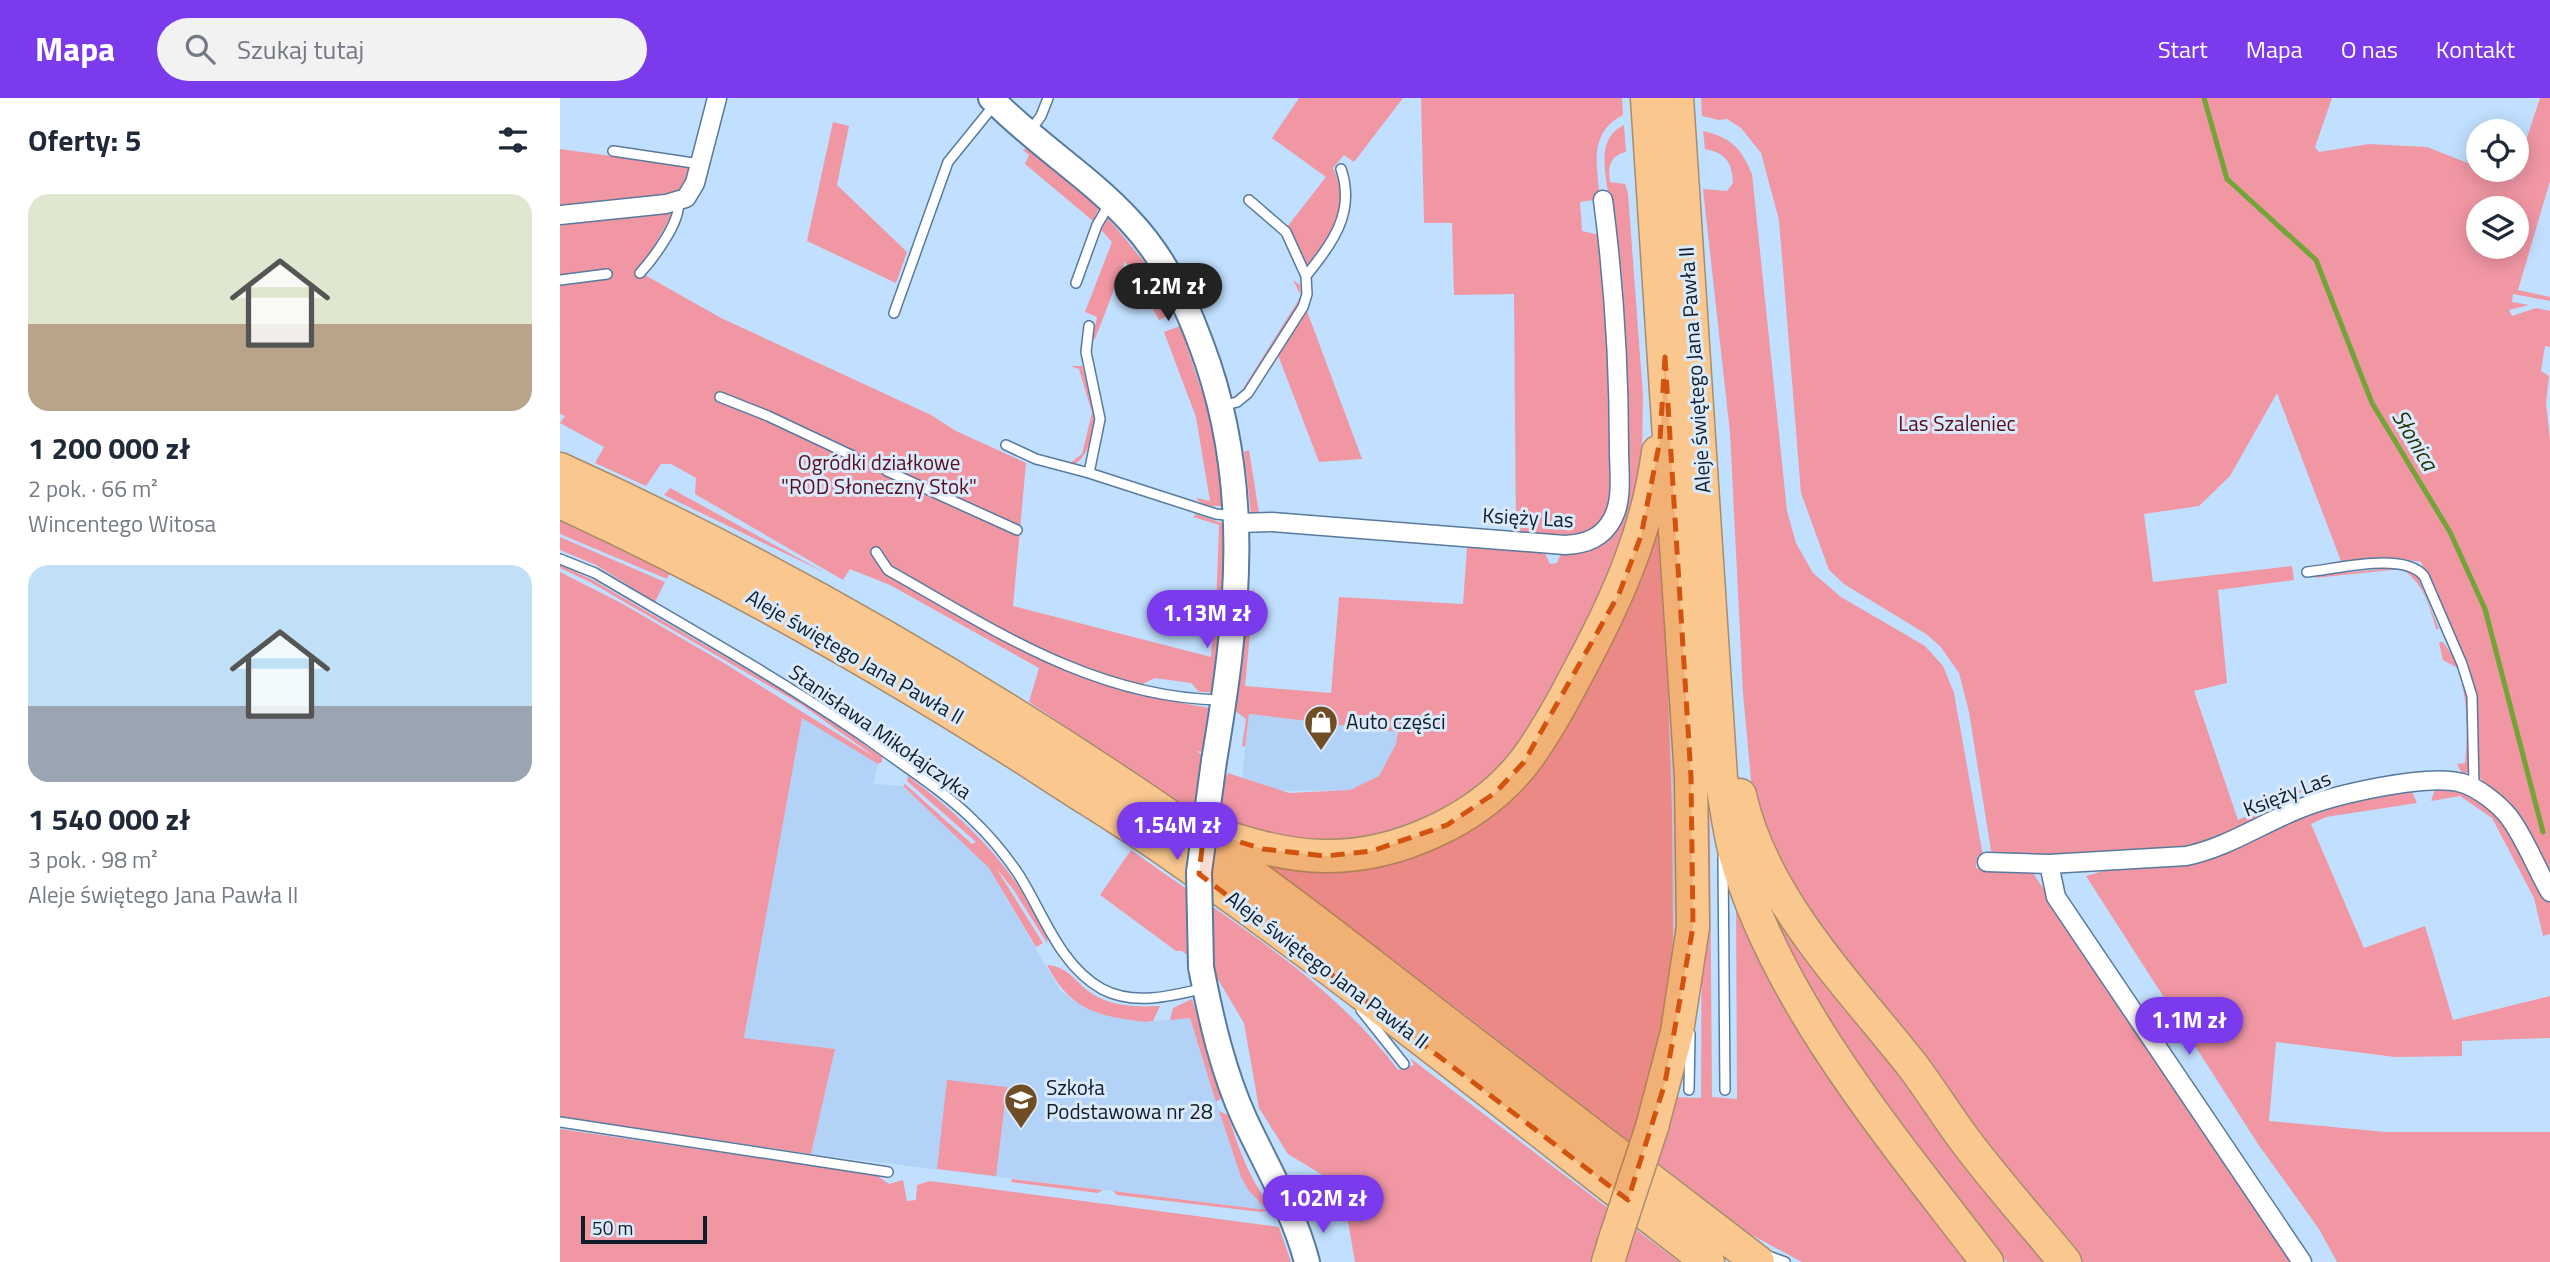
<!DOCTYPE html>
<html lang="pl">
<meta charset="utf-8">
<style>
:root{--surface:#fff;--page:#f2f2f3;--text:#1f2937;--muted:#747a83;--accent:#7c3aed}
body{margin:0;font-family:"Titillium Web",sans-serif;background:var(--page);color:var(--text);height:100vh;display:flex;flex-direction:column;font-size:26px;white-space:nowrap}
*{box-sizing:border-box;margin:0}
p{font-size:23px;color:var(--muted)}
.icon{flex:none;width:38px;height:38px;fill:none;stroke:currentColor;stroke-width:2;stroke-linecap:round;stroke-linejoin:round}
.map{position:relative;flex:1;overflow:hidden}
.panel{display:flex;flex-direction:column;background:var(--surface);width:560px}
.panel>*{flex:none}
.controls{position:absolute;left:1906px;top:21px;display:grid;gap:14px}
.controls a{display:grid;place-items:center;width:63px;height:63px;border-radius:50%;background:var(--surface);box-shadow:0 4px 18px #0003;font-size:35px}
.scale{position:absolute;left:21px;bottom:18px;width:126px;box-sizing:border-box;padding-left:7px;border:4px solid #101d2b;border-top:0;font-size:19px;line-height:24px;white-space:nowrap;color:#101d2b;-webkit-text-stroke:5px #dbeafa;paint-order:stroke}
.price{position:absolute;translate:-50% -60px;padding:0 16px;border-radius:24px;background:var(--accent);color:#fff;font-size:23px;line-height:46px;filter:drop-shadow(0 2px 4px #0008)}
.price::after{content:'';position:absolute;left:50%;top:42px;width:21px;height:16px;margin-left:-10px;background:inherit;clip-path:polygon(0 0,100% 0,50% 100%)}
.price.on{background:#222;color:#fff}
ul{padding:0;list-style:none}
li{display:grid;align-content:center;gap:14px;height:371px;padding:0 28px}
li span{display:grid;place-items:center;height:217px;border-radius:21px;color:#555}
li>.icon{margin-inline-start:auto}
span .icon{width:126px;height:126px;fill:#fffc;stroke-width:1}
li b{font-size:30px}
h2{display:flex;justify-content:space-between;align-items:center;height:84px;padding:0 28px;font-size:30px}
header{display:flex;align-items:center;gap:42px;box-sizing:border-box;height:98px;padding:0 35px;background:var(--accent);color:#fff}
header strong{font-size:33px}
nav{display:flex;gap:38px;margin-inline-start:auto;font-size:24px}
.search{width:490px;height:63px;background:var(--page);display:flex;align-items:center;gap:18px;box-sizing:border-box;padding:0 24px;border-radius:38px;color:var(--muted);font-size:26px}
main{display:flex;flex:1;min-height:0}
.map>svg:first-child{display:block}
.built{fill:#b2d3f7}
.green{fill:#f197a4;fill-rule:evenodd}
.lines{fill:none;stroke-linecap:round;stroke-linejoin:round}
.stream{stroke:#73a438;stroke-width:5}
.lane-casing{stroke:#587a9d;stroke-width:12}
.street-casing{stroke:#587a9d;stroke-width:21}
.secondary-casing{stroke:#587a9d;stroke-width:28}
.highway-casing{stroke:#a88c6b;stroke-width:35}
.lane{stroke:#fff;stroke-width:9}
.street{stroke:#fff;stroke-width:18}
.secondary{stroke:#fff;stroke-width:24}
.highway{stroke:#fac88e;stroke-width:32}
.secondary-bridge-casing{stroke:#587a9d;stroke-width:28;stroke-linecap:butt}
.highway-bridge-casing{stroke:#a88c6b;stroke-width:35;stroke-linecap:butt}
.secondary-bridge{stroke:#fff;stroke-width:24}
.highway-bridge{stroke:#fac88e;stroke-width:32}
.marked{fill:#d2530f;fill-opacity:0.2;stroke:#d2530f;stroke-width:5;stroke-dasharray:14 9;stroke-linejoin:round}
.labels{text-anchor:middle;stroke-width:6;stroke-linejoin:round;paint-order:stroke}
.street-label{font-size:21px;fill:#101d2b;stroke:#dbeafa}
.park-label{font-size:21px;fill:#590e23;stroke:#dbeafa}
.poi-label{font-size:21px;fill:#101d2b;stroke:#dbeafa;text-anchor:start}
.water-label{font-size:23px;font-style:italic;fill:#213509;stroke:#dbeafa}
</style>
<header>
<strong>Mapa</strong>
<div class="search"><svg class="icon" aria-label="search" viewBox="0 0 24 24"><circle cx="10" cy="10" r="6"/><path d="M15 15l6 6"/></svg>Szukaj tutaj</div>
<nav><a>Start</a><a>Mapa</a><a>O nas</a><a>Kontakt</a></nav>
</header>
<main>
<section class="panel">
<h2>Oferty: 5<svg class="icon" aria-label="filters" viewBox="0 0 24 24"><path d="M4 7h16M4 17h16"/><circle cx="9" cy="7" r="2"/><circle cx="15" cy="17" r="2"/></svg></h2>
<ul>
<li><span style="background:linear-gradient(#dfe7d0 60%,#b9a48a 0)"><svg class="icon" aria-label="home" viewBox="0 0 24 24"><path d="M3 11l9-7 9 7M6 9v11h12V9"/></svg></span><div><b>1 200 000 zł</b><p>2 pok. · 66 m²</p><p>Wincentego Witosa</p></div></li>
<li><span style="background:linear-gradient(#bfe0f5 65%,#9aa5b1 0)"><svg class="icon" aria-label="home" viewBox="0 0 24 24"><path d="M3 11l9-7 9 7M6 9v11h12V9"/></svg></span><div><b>1 540 000 zł</b><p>3 pok. · 98 m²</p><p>Aleje świętego Jana Pawła II</p></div></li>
</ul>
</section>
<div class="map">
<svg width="1990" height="1164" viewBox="0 0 1990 1164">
<rect width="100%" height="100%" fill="#c1dffe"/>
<!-- built -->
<path class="built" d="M689,616l149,18 -2,12 -17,32 -20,11 -9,3 -71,1 -37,-14z
M242,619l76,47 -5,20 30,2 86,82 71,122 15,12 21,11 50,9 44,-4 41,130 18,43 19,19 -457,-56 24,-105 -91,-10z"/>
<!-- green -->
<path class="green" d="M739,0h104l-49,64 -10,-7 -11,13c20,41 1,64 -23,96h-4l-19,-37 39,-50 -54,-39z
M861,0h201l1,17c-35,17 -26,52 -23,84l-20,3 2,29 18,4 8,51 4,216 -8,20 -25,17 -63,-6 -2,-239 -60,1 -2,-72h-28z
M1141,0h631l-17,49 4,5 50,-8 58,3 51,20v3l35,10 27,-82h10v83l-32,109 32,7v4l-37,-7 -1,8 17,3 -20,5 3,6 24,-8 14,3v36l-5,-1 -4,25 8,5 -3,27 4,37v439l-73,-106 1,-61 -7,-37 -50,-113 -25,-4 -48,5 -7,-2 -64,-168 -47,83 -31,30 -55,8 9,68 139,-16 2,14 -76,10 9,93 -33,8 44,129 65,-31v2l-17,9v8l-82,38 -103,10h-103l-7,-5 -22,-139 -10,-39 -19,-27 -14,-12 -82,-50 -15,-14 -28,-77 -22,-273 -18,-67 -20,-25 -14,-9 -8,1 -17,-4zM1918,110h38v39h-38z
M273,24l16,4 -12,59 70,67 -11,31 -89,-42z
M1064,27l2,27c-17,4 -18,15 -16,30l15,2 3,9 15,203 -1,62 -10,63 -75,170 -63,90 -74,44 -78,18 -54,-2 -66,-20 -43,-19 -150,-100 10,-34 -149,-83 -40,-16 -7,11 -148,-86 1,-16 -25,-14h-10l-15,22 -51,-23 9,-16 -44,-24 5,-7 -5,-2v-194l115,-11 -27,48 -12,13 85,48 210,97 25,16 70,32 -13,143 198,51 3,-34 6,2 -9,67h-12l-8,-9 -36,-5 -17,8c-61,-15 -116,-46 -171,-76 -32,-17 -64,-32 -92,-55l2,7 15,16 182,96 64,21 71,13 -7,44 -5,-1 29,26 2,-4 61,20 61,-3 29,-14 17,-32 2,-12 -149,-18 -4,33 -3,-1 4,-27 -11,-8 13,-119 6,-2 -9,96 86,7 8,-96 124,7 4,-57 -5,-1 4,-5 78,10 6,13 7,-1 4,-10 51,-22 -3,-331c-3,-27 -14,-61 15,-75z
M1143,33c29,7 38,17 49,43l35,337 9,32 17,30 28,24 84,49 18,20 11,27 29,163h-6l-1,12 55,2 263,392h-218l-266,-339 -56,-111 -11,-119 -13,-260 -27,-244 24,2 6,-8c-1,-21 -7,-30 -28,-34z
M467,50l72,60 -6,13 -68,-57 4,-9 -6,-5z
M0,51l126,17 8,5 -13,24 -121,13z
M548,120l43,52 23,43 -15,7 -34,-59 -30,78h-3l5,-22 -12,-5 27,-70 -11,-12z
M733,182l7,5 1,17 -30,51 -32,42 62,-99z
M747,213l55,148 -43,3 -41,-107z
M620,228l32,96 12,84h-16l-11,-6v-2l13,3 -14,-84 -32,-85z
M510,268h12c4,14 10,29 12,43 2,16 -5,55 -25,56l-36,-12 36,11 13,-10 10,-41 -13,-44z
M689,352l10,63 44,4 -52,-4 -7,-61z
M110,390l156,85 -162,-78z
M636,416l29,10 -4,87 -5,-1 3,-85 -26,-8z
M0,420l110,54 -3,7 -107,-45z
M1097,425l10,139 5,151 1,123 -5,71 7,90 26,1 2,-477 7,213 2,263 25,2 -1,-201 236,364h-170l-52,-28 -365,-281 -141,-101 35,9 194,-41z
M0,439l105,45 -10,20 -59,-37 -36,-15z
M0,467l31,14 212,123 79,55v5l-4,2 -76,-46 -58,320 91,11 -24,105 -251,-37v-545l63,32 96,56 159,99 -76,-54 -212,-123 -30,-14z
M1843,469l14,8 22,54h-3c-6,-22 -14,-49 -35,-60l-87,9 6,-3z
M1879,544h4c8,12 18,24 22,38 4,16 11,88 -1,97l-7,-13 8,-1c3,-33 3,-62 -7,-95l-15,-8z
M348,678c52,39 96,81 128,138 5,9 13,20 11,29l-34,-54 -17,-21 47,75 -7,4 -47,-79 -86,-82 2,-2 67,60 4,-2 -69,-61z
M1876,688l35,7 32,28 47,83v30l-7,2 -9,-38 -42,-80 -32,-22 -29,5z
M1846,693l6,1 5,11 -91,14 -15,7 53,124 61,-22 28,94 97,-24v42l-88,3v15l-67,1 -119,-15 -7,79 116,11h165v130h-213l-18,-33 -61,-85 -172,-268 241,-69z
M571,752c92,66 198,128 267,220l16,-5 -4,-7 269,204h-324l-13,-75 -54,-33 -29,-46 -15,-85 -25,-42 -37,-30h-6l-76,-56z
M1206,793l287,371h-46l-182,-241 -33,-55z
M487,867c22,2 27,16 44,28 21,14 44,14 69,13l-7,15 -7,1c-49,-6 -75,-11 -99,-57z
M632,901l30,99 -6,4 -26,-84 -20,2 3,-12z
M387,982l60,7 -11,89 -59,-7z
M659,1013l9,4c11,35 22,66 45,94l-12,3 -144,-17 -4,-4 154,19 -18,-19 -8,-14z
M0,1031l316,46 13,9 14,-4 4,21 9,-1 1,-15 13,-4 349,46 12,35h-731z
M452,1081l91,11 -5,3 -87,-11z"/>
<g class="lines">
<!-- stream -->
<path class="stream" d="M1644,0l23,81 89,81 56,143 78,129 35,77 58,223"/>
<!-- lane casing -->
<g class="lane-casing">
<path id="lane" d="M470,33l11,-15 7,-18
M53,53l87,13
M689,102l37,32 20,44
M80,175c13,-14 42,-53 38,-71
M0,182l47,-6
M516,185l21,-58 13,-22
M334,215l54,-151 47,-58
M529,228l-3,26 14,67 -11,54 127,41 19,2
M160,299l48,19 85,40
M662,308l15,-4 11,-9 55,-86 4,-13 -1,-18c26,-33 50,-63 35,-107
M446,347l30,14 53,14
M327,373l130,59
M316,454l12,18c106,60 207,128 333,130
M0,461l35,14c93,55 187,107 275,168 34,25 71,48 101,77 18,17 34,36 48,57 24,38 41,91 83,114 32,17 70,7 103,-1
M1747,474c30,-3 97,-21 117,4l38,88 10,32 2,91
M1163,760l2,232
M801,912l43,54
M1129,992l1,-56
M0,1024l328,50
M1203,1156l22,8"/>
</g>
<!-- street casing -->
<g class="street-casing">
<path id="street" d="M0,117l106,-11 20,-6 9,-15 22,-85
M678,425l34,-1 293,23c21,-1 38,-7 48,-27 10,-19 6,-47 6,-68 0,-84 -5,-167 -16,-250
M1427,764l62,2 137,-8c40,-8 75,-32 113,-47 34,-14 128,-36 163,-26 15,4 37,21 47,34 16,21 27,51 41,75
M1489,766l7,33 246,365"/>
</g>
<!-- secondary casing -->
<g class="secondary-casing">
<path id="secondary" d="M431,0c43,45 97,77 139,123 32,34 55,79 71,123 53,139 37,274 13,417
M641,869c10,52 22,105 44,153 22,47 49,92 62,142"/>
</g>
<!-- highway casing -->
<g class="highway-casing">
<path id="highway" d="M1087,0l44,679 2,150 -16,105 -25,95
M1117,0l44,680c5,26 8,54 15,79 41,146 160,286 251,405
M0,371c217,98 425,220 621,355 92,63 179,132 267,200 103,79 206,158 310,238
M0,404c168,77 329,169 484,269 41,27 83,52 123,80 185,129 362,273 541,411
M1180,697c23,104 108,189 172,270 19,25 36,53 55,78 31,41 65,79 98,119
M646,733c39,12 78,25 119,25 73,1 155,-37 200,-95 23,-31 41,-66 59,-100 36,-68 64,-133 74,-209
M1048,1164l8,-26"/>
</g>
<!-- lane -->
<use href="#lane" class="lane"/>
<!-- street -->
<use href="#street" class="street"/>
<!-- secondary -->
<use href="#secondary" class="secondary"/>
<!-- highway -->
<use href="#highway" class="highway"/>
<!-- secondary-bridge casing -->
<g class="secondary-bridge-casing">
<path id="secondary-bridge" d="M641,869l-2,-95 15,-111"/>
</g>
<!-- highway-bridge casing -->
<g class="highway-bridge-casing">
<path id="highway-bridge" d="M1056,1138l36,-109"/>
</g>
<!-- secondary-bridge -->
<use href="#secondary-bridge" class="secondary-bridge"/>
<!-- highway-bridge -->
<use href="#highway-bridge" class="highway-bridge"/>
</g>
<!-- marked area -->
<path class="marked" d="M1105,259l26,420 2,150 -28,156 -37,117 -429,-326 5,-43 59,18 62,7 47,-5 75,-26 48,-32 29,-31 95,-168 22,-58 19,-96z"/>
<!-- icons -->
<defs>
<g id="shop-pin" transform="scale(1.75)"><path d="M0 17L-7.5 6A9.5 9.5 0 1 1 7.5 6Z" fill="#6f4e25" stroke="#dbeafa"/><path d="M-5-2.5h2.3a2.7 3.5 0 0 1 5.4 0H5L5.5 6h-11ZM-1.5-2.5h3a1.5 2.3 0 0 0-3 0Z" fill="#fff"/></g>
<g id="school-pin" transform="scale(1.75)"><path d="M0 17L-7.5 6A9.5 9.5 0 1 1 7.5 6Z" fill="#6f4e25" stroke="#dbeafa"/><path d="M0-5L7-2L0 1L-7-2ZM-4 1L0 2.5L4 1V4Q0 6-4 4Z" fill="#fff"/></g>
</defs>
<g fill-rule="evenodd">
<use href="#shop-pin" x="761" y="624"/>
<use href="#school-pin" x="461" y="1002"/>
</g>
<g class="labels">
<!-- street labels -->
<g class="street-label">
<text transform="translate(1135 272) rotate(-94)" y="7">Aleje świętego Jana Pawła II</text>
<text transform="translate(968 420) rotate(3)" y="7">Księży Las</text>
<text transform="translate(295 559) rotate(30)" y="7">Aleje świętego Jana Pawła II</text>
<text transform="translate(320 634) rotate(35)" y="7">Stanisława Mikołajczyka</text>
<text transform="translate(1727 696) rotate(-21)" y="7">Księży Las</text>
<text transform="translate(767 872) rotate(37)" y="7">Aleje świętego Jana Pawła II</text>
</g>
<!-- park labels -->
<g class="park-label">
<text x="1397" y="333">Las Szaleniec</text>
<text x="319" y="372">Ogródki działkowe<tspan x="319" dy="24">"ROD Słoneczny Stok"</tspan></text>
</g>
<!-- poi labels -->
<g class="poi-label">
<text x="786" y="631">Auto części</text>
<text x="486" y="997">Szkoła<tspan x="486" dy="24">Podstawowa nr 28</tspan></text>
</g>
<!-- water labels -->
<g class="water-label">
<text transform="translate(1855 342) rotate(59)" y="8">Słonica</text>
</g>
</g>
</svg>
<div class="controls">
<a><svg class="icon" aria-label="locate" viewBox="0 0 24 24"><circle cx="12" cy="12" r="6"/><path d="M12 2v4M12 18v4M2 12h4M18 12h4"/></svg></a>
<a><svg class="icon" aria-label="layers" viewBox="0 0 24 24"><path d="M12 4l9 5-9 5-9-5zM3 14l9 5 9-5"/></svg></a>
</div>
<div class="scale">50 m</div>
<b class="price on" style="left:608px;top:225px">1.2M zł</b>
<b class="price" style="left:647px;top:552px">1.13M zł</b>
<b class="price" style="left:617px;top:764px">1.54M zł</b>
<b class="price" style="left:1629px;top:959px">1.1M zł</b>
<b class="price" style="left:763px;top:1137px">1.02M zł</b>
</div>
</main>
